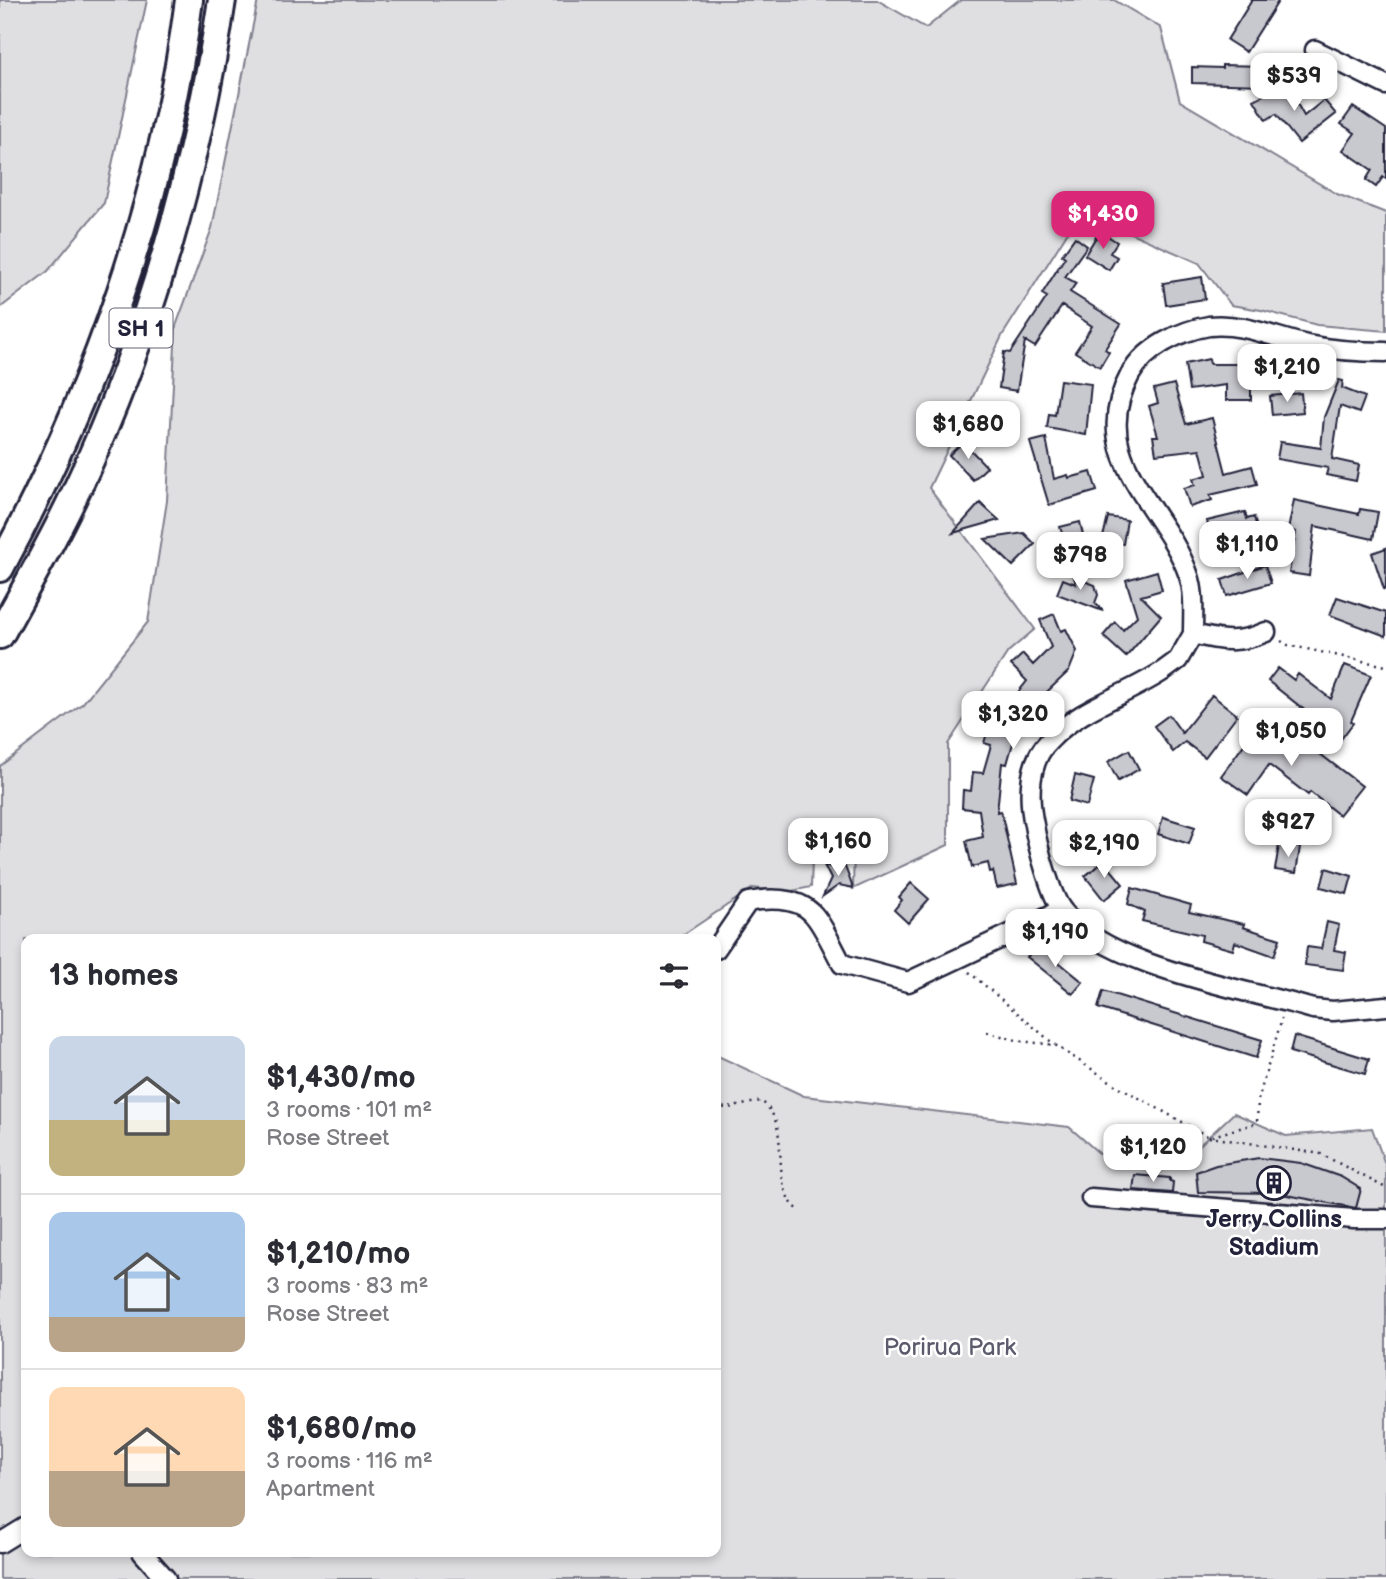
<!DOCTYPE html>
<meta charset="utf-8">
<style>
:root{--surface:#fff;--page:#f2f2f3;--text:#2b2b33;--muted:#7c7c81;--line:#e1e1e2;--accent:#db2777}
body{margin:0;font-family:"Balsamiq Sans",sans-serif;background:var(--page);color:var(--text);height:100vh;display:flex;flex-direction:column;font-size:26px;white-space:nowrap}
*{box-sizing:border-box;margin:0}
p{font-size:23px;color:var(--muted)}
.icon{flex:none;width:38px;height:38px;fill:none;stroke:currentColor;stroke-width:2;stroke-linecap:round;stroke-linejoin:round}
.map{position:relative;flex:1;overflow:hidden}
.side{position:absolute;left:21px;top:934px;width:700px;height:623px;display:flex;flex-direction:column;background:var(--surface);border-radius:14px;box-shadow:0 4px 10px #0003}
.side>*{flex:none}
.price{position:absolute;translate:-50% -60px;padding:0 16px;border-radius:14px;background:#fff;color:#222;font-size:23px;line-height:46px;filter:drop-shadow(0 2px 4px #0008)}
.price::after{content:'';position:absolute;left:50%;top:42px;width:21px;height:16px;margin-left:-10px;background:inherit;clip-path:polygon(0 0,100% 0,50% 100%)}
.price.selected{background:var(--accent);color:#fff}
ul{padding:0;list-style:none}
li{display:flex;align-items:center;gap:21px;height:175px;padding:0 28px}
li+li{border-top:2px solid var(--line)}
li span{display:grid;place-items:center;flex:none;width:196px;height:140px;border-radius:14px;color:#555}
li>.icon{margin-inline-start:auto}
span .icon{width:84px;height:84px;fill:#fffc;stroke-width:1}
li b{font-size:30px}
h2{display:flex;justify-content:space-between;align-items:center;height:84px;padding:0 28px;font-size:30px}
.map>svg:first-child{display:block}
.green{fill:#dfdfe2;stroke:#80808e;stroke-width:2}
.building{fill:#c8c8cf;stroke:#22223b;stroke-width:2}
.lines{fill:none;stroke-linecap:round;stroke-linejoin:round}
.minor-casing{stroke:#22223b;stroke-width:23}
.highway-casing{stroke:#22223b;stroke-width:32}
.path{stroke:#22223b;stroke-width:2.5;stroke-dasharray:2 5;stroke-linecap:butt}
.minor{stroke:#fff;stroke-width:18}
.highway{stroke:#fff;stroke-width:26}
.labels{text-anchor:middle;stroke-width:5;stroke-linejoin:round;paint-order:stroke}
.shield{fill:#fff;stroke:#646476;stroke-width:2}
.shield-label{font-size:23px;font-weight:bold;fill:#22223b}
.poi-label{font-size:24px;font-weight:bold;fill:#22223b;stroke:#fff}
.park-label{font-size:24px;fill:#5b5b6d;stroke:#fff}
</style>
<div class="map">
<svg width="1386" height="1579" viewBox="0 0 1386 1579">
<rect width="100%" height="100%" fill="#fff"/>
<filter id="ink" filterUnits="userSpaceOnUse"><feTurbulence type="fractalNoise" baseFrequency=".0143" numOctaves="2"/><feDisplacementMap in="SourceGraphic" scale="14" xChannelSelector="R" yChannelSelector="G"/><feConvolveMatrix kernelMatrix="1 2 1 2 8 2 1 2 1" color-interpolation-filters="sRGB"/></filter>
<g filter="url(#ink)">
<!-- green -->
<path class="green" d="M0,0h147l-43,203 -56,68 -48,37z
M258,0h619l49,28 35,-28h153l47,28 19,73 157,93 49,19v118l-69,-6 -56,-15 -30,-5 -32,-42 -118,-52 -79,125 -73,152 106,141 -27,23 -60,92v101l-95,44 1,-40 -42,11 -1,27 -24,5 -34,-4 -78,52h-649v612h690v-497l88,41 265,31 38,33 35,8 49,-15 43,-40 52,23 86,-8 14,39v412h-1386v-813l83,-63 65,-81 19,-121 9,-175 36,-98z"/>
<!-- building -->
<path class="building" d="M1252,0h27l-33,52 -19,-12z
M1222,65l43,1 -1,19 -72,-2v-16l30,1z
M1287,86l17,30 20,-16 12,14 -37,29 -23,-29 -10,6 -12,-20 22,-12 2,3z
M1353,107l33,22v50l-3,-2 -7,10 -10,-7 6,-10 -29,-20 12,-17 -14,-9z
M1103,233l14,9 -7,11 7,4 -8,13 -24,-15 11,-18 3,2z
M1075,237l12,9 -22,31 11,6 -6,9 51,32 -16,25 4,3 -9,15 -25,-15 17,-26 -30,-20 -27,41 -10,-6 -8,50 -18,-3 5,-36 6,1 37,-56 -5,-3 23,-37 -3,-2z
M1202,277l3,22 -39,6 -3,-22z
M1209,359l1,5h41v36h-25v-15l-37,5 -4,-26z
M1060,380l31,4 -5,51 -39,-7 2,-14 6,1z
M1339,380l4,1 -1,7 23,9 -6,16 -19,-7 -8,53 27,6 -3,16 -30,-6 2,-7 -51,-9 3,-17 41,6 3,-31z
M1174,384l12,40 26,-6 14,55 26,-7 5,18 -47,11 2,5 -22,7 -6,-19 11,-3 -2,-6 14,-4 -7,-26 -44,5 -3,-18h5l-9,-30 9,-3 -4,-14z
M1301,393l2,19 -31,3 -2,-19z
M1046,438l8,41 14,-4 1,3 22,-6 6,19 -48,14 -19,-63z
M963,442l24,25 -14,13 -24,-25z
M1294,500l65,14 1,-5 18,3 -5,27 -58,-13 -6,50 -20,-3 7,-41 -8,-2z
M980,503l19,17 -46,13z
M1245,512l2,7 7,-2 4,15 -46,10 -5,-21z
M1108,517l19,3 -4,24 -23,5z
M1080,522l7,31 -17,4 -10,-30z
M1024,533l11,11 -22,22 -28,-27z
M1386,548v40l-2,1 -12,-36z
M1265,565l6,18 -44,13 -5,-16z
M1157,571l5,19 -21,6 20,20 -35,41 -23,-21 12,-14 8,8 14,-14 -11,-36z
M1074,577l21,8 3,10 -3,8 8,8 -46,-17 6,-15 13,5z
M1337,597l49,16v23l-56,-21z
M1054,614l7,17 5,-2 11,22 -8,20 -38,36 5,4 -23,32 -6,21 -5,-1 -5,49 4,-1 16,73 -20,4 -4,-17 -3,1 -2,-9 -16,4 -6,-26 17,-4 -4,-27 -17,-2 1,-18 8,1 2,-19 10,1 8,-28 -7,-2 4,-13 6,2 19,-23 -5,-4 19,-24 -16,-16 12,-11 10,11 18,-18 -11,-27z
M1345,665l26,10 -20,46 2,2 -12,16 -73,-58 10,-13 16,12 4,-6 33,25z
M1212,695l25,20 -32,42 -20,-15 -12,10 -19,-26 15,-11 13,18z
M1259,724l20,14 7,-10 76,58 -23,29 -29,-23 -2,3 -39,-30 -21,30 -27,-19z
M1129,750l10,19 -21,12 -10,-19z
M1075,775l19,5 -7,26 -18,-5z
M1163,817l32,10 -6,17 -31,-10z
M1100,826l4,25 -19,3 -2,-13 -11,1 -2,-12z
M1279,845l21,2 -4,26 -21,-3z
M1104,861l19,23 -19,16 -19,-24z
M844,864l9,24 -14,-3 -16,11 8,-17 -7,-14 14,4z
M1326,868l26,8 -5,18 -26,-7z
M911,883l18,16 -21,24 -14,-13 8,-10 -3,-3z
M1132,888l59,17 -2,7 55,12 -1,3 37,12 -6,17 -39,-14 -2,8 -32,-9 1,-6 -60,-14 3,-9 -17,-8z
M1327,922l12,3 -5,25 12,2 -3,18 -38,-5 2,-18 14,2z
M1038,945l45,37 -10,12 -46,-37z
M1103,991l159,49 -6,18 -158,-50z
M1294,1036l75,23 -4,15 -75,-22z
M1259,1158l42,5 40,14 20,12 -5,19 -80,-15 -78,-1 -2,-20 20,-7z
M1135,1175l35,3v3l3,1 -1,11 -39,-3z"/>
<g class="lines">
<!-- minor casing -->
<g class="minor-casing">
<path id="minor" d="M1315,50l71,35
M1266,632c-27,12 -45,9 -73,2 0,-19 2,-40 -4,-58 -24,-71 -104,-118 -59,-201 15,-27 49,-44 79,-49 32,-4 66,12 98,19 25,5 54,7 79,7
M1193,634l-15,26 -15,11c-36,24 -83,37 -113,69 -22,21 -22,57 -16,85 3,19 17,72 29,86 44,56 182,78 250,98l20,2 53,-5
M716,949l32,-47c19,-4 48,-5 63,10 11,10 23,38 31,52l66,18 153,-72
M1091,1198l263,21h32
M0,1543l26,-16
M142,1552l24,27"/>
</g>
<!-- highway casing -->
<g class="highway-casing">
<path id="highway" d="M0,568c95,-176 163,-369 189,-568
M0,635c26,-48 54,-96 77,-146 72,-153 120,-322 145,-489"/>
</g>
<!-- path -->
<path class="path" d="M1281,641l7,4 98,21
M969,972l86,73
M716,992v64
M987,1032l33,9 35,4 61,40 93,52 48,-14 1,-23 24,-82
M716,1107l12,1 33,-7c34,25 5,85 38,109
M1209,1137l112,17 65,34"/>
<!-- minor -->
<use href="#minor" class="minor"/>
<!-- highway -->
<use href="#highway" class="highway"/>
</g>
</g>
<!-- icons -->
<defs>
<g id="building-ring" transform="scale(1.75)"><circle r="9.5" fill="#fff" stroke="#22223b" stroke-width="1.5"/><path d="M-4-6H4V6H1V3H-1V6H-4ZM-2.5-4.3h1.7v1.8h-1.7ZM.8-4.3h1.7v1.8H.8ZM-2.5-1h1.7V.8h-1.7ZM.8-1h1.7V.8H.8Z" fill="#22223b"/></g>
</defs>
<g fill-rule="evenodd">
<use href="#building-ring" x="1274" y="1183"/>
</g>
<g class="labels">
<!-- shield labels -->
<rect class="shield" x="109.5" y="308.5" width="63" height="39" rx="5"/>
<g class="shield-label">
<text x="141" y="336">SH 1</text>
</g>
<!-- poi labels -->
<g class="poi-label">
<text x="1274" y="1227">Jerry Collins<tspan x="1274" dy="28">Stadium</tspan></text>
</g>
<!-- park labels -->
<g class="park-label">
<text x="950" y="1355">Porirua Park</text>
</g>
</g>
</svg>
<b class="price" style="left:1294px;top:113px">$539</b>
<b class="price selected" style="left:1103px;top:251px">$1,430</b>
<b class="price" style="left:1287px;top:404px">$1,210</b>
<b class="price" style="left:968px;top:461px">$1,680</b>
<b class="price" style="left:1247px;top:581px">$1,110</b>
<b class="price" style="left:1080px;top:592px">$798</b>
<b class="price" style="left:1013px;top:751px">$1,320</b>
<b class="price" style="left:1291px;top:768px">$1,050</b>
<b class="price" style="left:1288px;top:859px">$927</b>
<b class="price" style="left:838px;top:878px">$1,160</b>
<b class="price" style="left:1104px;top:880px">$2,190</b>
<b class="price" style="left:1055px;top:969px">$1,190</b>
<b class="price" style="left:1153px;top:1184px">$1,120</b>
<section class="side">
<h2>13 homes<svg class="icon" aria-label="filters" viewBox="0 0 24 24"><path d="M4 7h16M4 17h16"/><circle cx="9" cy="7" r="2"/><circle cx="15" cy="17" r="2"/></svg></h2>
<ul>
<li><span style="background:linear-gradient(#c9d6e8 60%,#c2b280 0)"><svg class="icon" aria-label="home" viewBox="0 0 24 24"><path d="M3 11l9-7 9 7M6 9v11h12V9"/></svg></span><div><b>$1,430/mo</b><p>3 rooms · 101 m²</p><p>Rose Street</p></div></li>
<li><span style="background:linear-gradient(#a9c7e8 75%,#b9a48a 0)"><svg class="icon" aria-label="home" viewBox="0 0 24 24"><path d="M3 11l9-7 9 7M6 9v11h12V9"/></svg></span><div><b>$1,210/mo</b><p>3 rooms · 83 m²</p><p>Rose Street</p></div></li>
<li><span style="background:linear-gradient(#ffd9b3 60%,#b9a48a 0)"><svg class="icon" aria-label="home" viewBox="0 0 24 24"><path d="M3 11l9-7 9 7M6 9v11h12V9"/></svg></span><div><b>$1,680/mo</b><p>3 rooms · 116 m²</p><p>Apartment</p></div></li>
</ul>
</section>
</div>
